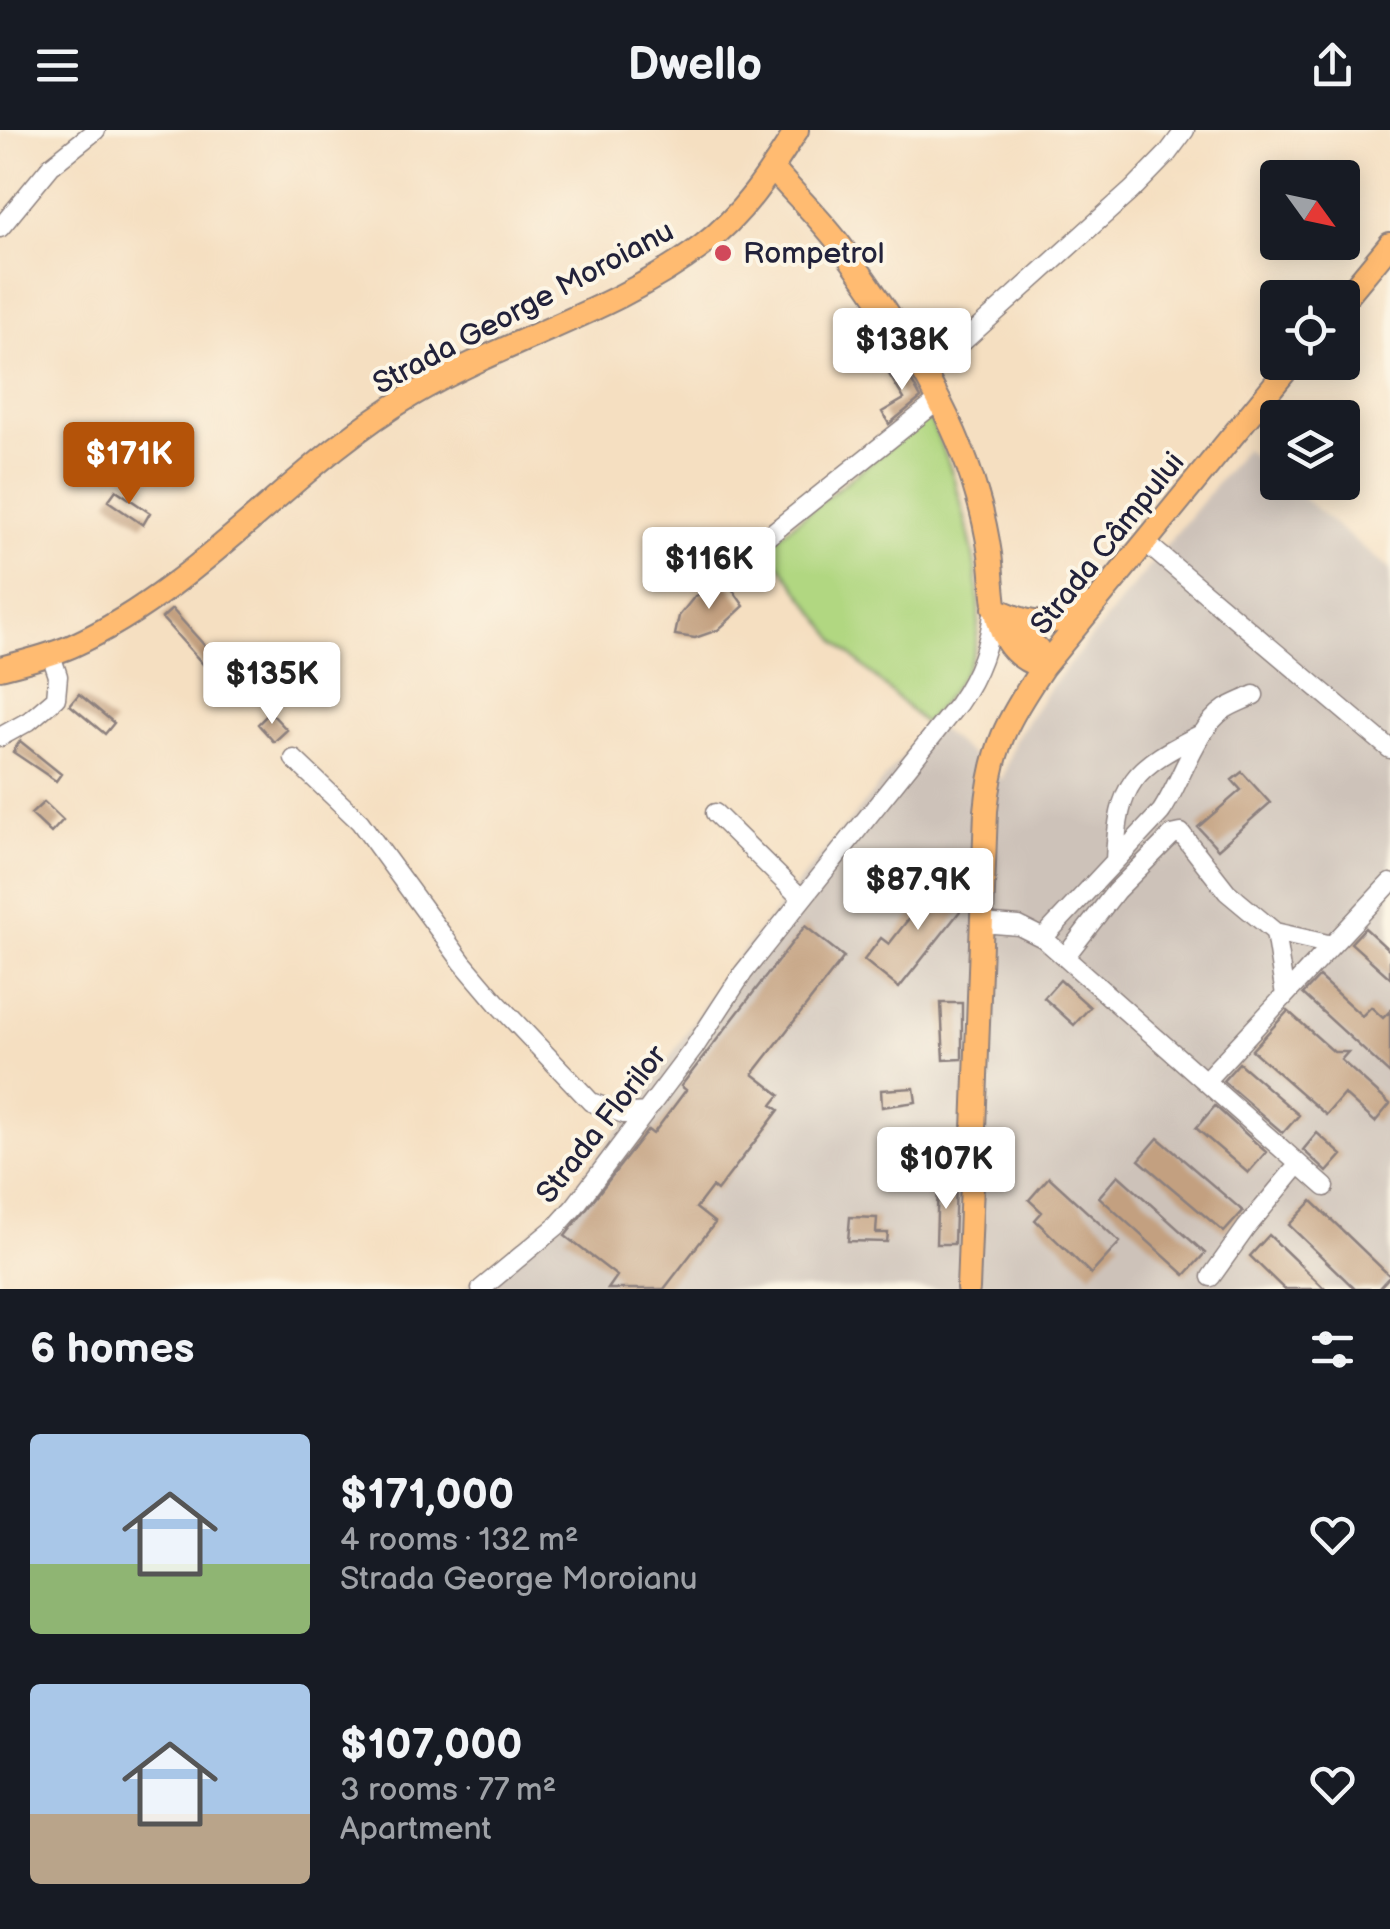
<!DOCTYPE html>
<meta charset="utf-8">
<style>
:root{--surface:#171b24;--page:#242831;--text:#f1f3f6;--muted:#9ea1a6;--accent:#b45309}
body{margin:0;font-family:"Balsamiq Sans",sans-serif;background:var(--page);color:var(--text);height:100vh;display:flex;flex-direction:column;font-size:38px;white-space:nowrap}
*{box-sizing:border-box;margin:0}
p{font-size:32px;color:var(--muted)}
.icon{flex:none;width:55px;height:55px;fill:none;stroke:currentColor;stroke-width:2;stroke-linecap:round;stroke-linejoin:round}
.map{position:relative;height:1159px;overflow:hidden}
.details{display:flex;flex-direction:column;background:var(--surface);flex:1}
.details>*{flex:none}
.needle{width:65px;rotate:123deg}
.buttons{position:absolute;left:1260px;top:30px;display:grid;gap:20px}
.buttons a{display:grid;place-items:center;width:100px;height:100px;border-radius:10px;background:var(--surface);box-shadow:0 5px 25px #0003;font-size:50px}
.price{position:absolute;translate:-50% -85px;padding:0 22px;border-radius:10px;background:#fff;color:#222;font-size:32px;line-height:65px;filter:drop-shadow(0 2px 5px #0008)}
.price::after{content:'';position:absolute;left:50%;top:60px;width:30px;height:22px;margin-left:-15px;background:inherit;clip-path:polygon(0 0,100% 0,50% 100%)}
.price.current{background:var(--accent);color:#fff}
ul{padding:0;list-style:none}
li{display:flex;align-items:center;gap:30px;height:250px;padding:0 30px}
li span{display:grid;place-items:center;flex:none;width:280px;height:200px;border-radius:10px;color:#555}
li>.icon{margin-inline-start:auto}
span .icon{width:120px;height:120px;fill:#fffc;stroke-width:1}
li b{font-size:42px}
h2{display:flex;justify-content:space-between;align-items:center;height:120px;padding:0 30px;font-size:42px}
header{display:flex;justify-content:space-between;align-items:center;height:130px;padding:0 30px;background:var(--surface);font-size:45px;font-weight:800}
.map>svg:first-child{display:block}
.industrial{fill:#cdc2b9}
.green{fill:#b1d781;stroke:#6a7c5e;stroke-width:2.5}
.building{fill:#c3a080}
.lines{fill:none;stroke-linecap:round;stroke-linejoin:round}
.minor-casing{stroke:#8c807e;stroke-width:21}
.major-casing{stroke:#8c807e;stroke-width:26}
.minor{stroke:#fff;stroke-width:18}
.major{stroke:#ffbb71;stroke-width:22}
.poi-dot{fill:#d1495b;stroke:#fcf5e5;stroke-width:4}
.labels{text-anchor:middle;stroke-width:8;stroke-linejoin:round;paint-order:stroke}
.poi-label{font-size:30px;fill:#22223b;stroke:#fcf5e5;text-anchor:start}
.street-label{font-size:30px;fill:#22223b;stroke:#fcf5e5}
</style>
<header><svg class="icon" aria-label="menu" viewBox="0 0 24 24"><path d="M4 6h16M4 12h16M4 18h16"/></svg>Dwello<svg class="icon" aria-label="share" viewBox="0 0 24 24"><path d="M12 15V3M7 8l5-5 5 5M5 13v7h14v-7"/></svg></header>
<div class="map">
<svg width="1390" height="1159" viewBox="0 0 1390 1159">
<rect width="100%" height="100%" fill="#fcf5e5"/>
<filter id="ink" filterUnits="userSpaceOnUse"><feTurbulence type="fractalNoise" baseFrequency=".01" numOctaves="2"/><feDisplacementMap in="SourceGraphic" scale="20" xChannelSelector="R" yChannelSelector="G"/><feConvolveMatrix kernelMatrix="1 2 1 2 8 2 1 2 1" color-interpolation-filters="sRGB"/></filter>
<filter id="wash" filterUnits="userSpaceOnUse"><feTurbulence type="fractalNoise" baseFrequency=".0048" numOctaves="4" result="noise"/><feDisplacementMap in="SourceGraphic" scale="40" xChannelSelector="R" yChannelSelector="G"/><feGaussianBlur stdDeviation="2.25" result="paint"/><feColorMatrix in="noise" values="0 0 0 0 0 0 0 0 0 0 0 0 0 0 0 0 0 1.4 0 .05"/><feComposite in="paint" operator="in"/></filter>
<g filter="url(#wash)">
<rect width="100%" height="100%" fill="#f5dfc1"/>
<!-- industrial -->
<path class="industrial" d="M1245,319l32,28 1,5 7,1 105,87v719h-926l90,-77 93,-119 81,-124 203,-247 71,58 13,-40 31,-47z"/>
<!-- green -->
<path class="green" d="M928,286c29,57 61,167 47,231 -7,29 -33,55 -50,77l-87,-81 -72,-97z"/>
<g id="blocks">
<!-- building -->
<path class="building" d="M901,232l20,36 -32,26 -7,-12 22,-13 -17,-28z
M116,360l34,23 -7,12 -35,-24z
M728,453l16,23 -26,24 -23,8 -20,-3 4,-19 16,-20z
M172,479l56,63 -10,9 -56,-63z
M79,564l35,29 -9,11 -35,-29z
M270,582l17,18 -13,12 -16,-18z
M20,611l41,33 -5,7 -43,-29z
M1242,642l28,31 -52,46 -20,-22 43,-37 -9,-10z
M44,672l19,18 -12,13 -20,-19z
M942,746l26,20v5l-69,87 -35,-28 17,-22 8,6z
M805,796l39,31 -91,117 27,21 -8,10 7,5 -62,81 -5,-4 -16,21 19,15 -51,66h-56l9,-13 -52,-40 83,-106 5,4 33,-44 -5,-4z
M1365,798l25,23v27l-39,-35z
M1319,847l43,39 9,-9 12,11 7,-7v63l-87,-80z
M1060,850l30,27 -16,18 -30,-27z
M941,873h21v56l-18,1z
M1288,881l46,41h14l-7,8 49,44 -15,18 -31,-28 -18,21 -74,-65z
M1239,933l60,52 -16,18 -60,-52z
M914,958l2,14 -34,5 -1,-17z
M1215,976l51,46 -18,21 -52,-45z
M1317,1003l25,22 -15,17 -24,-22z
M1158,1008l85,73 -19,21 -85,-72z
M1118,1045l87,78 -20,22 -86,-78z
M1049,1047l71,65 -29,32 -56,-54 7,-8 -13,-12z
M938,1051h18l-2,63h-18z
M1312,1071l78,75 -12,13h-23l-66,-64z
M850,1087l27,1 -1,15h12l-1,9 -39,-1z
M1269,1105l56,54h-41l-34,-33z"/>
</g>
</g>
<g filter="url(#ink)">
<use href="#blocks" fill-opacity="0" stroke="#8c807e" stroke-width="2.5"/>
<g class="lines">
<!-- minor casing -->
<g class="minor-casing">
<path id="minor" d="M0,98l51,-62 45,-36
M926,245l206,-185 35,-36 18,-24
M762,411l178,-142
M1146,413l244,206
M0,607l29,-16 27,-23 2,-22 -7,-21
M294,629l66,63 103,141 34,40 94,99 33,12 21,-2
M715,683l87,86
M1115,731c3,-80 18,-93 88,-128
M982,793l37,3 24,12 282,249
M1043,808l118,-126c20,-29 34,-83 64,-103 8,-5 19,-9 29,-14
M1065,827l51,-66 56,-56 9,-2 46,59 48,40
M1285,865l-10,-63 57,13
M1205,951l185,-198
M1211,1147l35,-49 53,-64
M481,1159l76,-63 18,-20 119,-158 49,-75 215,-269c21,-30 31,-59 36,-96"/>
</g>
<!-- major casing -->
<g class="major-casing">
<path id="major" d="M773,39c23,27 50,52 70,80 53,72 110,160 134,246 6,19 10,39 13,59 6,45 -1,98 53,113
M1342,172l48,-58
M994,478c40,18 56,22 94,-3
M1009,489l29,30 5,18
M0,538c24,-6 49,-12 72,-22 130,-59 219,-180 340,-251 93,-55 203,-83 290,-149 42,-32 67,-72 95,-116
M968,1159l18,-478c6,-64 21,-91 57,-144l250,-305"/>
</g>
<!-- minor -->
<use href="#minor" class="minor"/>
<!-- major -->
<use href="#major" class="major"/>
</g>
</g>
<!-- markers -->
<circle class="poi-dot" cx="723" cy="123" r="10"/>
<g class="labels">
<!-- poi labels -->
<g class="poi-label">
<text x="743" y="133">Rompetrol</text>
</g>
<!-- street labels -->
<g class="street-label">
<text transform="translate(523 177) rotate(-28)" y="10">Strada George Moroianu</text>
<text transform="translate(1107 413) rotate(-51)" y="10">Strada Câmpului</text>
<text transform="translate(601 994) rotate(-52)" y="10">Strada Florilor</text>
</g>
</g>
</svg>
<div class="buttons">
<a><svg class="needle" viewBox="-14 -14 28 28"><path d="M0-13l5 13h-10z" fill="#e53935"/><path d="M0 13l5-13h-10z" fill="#9ea1a6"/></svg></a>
<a><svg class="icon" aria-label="locate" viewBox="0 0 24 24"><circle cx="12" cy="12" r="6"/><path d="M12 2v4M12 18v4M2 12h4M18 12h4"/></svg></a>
<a><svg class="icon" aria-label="layers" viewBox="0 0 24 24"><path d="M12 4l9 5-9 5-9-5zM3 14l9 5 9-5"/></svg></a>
</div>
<b class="price" style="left:902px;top:263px">$138K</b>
<b class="price current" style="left:129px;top:377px">$171K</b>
<b class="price" style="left:709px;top:482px">$116K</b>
<b class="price" style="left:272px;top:597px">$135K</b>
<b class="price" style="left:918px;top:803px">$87.9K</b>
<b class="price" style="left:946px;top:1082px">$107K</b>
</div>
<section class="details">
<h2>6 homes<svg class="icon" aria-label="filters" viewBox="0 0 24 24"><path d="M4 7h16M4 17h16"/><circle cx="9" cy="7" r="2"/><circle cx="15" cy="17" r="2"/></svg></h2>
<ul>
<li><span style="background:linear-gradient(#a9c7e8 65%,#8fb573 0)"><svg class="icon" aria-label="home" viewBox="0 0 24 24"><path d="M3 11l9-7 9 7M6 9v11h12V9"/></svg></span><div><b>$171,000</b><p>4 rooms · 132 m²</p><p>Strada George Moroianu</p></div><svg class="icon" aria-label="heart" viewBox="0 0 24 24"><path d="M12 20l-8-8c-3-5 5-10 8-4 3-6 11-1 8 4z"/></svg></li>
<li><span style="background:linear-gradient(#a9c7e8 65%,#b9a48a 0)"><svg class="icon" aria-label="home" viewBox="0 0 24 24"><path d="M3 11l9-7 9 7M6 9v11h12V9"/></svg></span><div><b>$107,000</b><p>3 rooms · 77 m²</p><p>Apartment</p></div><svg class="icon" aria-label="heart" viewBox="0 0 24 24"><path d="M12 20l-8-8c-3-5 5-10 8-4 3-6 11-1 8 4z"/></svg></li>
</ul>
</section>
